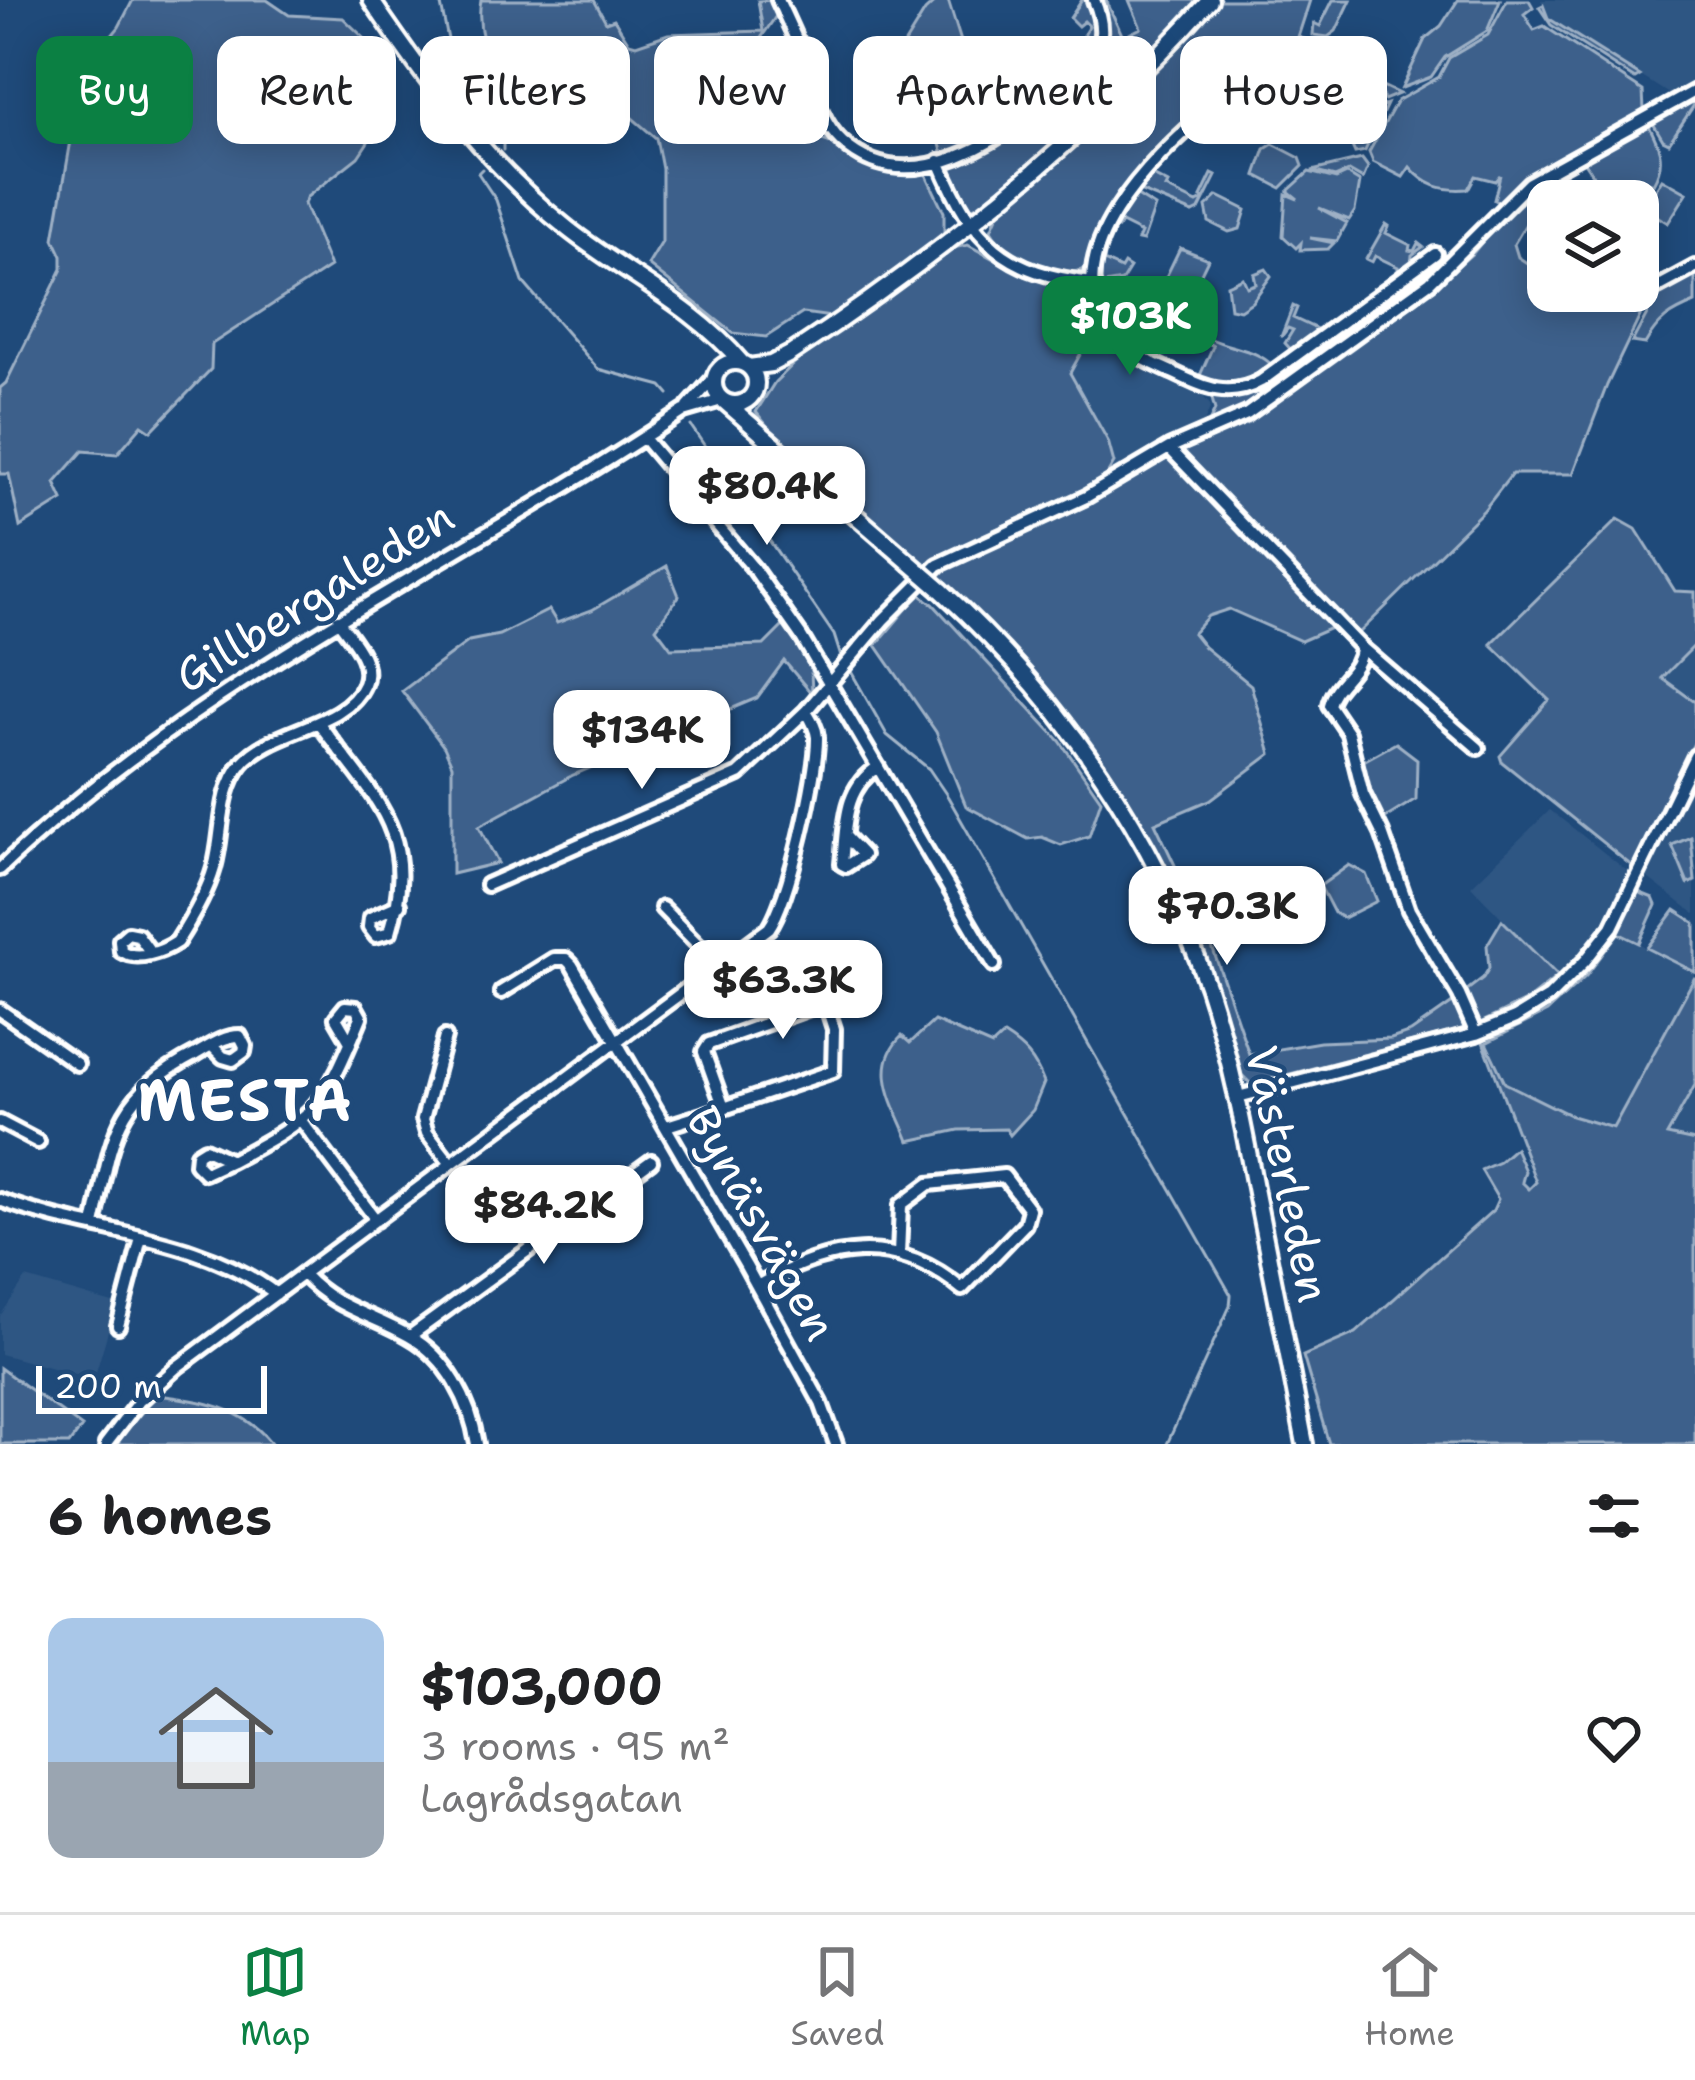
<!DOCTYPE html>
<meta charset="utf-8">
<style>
:root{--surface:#fff;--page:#f6f6f6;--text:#202124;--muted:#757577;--line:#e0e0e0;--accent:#0b8043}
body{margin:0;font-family:"Shantell Sans",sans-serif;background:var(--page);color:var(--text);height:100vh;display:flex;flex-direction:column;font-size:45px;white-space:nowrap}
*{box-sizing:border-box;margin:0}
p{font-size:39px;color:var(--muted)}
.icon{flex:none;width:66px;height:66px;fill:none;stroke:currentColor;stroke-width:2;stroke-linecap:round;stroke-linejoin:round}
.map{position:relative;height:1444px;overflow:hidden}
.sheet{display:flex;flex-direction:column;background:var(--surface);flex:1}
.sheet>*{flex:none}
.hud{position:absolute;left:36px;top:36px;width:1623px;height:108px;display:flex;gap:24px}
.tools{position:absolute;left:1527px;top:180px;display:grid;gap:24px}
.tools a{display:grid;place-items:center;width:132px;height:132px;border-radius:24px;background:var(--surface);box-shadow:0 6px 30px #0003;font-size:60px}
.scale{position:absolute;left:36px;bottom:30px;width:231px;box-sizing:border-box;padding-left:12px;border:6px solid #fff;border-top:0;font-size:33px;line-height:42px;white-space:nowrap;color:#fff;-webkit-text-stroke:9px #1f4a7a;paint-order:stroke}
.price{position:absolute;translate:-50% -102px;padding:0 27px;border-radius:24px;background:#fff;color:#222;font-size:39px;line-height:78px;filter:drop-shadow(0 3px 6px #0008)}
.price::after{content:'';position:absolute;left:50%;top:72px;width:36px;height:27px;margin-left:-18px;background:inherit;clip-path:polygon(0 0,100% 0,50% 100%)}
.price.current{background:var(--accent);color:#fff}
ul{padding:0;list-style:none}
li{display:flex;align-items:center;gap:36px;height:300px;padding:0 48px}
li span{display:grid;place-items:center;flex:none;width:336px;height:240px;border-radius:24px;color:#555}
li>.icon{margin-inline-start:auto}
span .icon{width:144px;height:144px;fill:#fffc;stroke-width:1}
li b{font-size:51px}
h2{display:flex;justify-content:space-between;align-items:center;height:144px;padding:0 48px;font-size:51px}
.pill{padding:0 42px;border-radius:24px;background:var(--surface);box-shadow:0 6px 30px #0003;font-size:42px;line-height:108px}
.pill.current{background:var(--accent);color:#fff}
.tabs{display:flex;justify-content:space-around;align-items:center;height:168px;border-top:3px solid var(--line);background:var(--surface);font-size:33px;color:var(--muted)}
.tabs a{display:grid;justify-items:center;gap:6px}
.tabs .current{color:var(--accent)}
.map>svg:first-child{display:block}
.built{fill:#2e5683}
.green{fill:#3c618b;stroke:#9eb0c5;stroke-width:3}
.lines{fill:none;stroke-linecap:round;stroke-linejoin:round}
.stream{stroke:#a3b5c8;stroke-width:3}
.minor-casing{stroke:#fff;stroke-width:20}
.major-casing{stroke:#fff;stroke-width:22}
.minor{stroke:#1f4a7a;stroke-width:10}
.major{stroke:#1f4a7a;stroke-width:14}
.major-bridge-casing{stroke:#fff;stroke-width:22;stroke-linecap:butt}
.major-bridge{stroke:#1f4a7a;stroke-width:14}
.labels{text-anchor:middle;stroke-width:9;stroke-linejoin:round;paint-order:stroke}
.street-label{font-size:45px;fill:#fff;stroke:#1f4a7a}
.district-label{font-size:57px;font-weight:bold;letter-spacing:3px;fill:#fff;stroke:#1f4a7a}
</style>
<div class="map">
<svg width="1695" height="1444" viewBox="0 0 1695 1444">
<rect width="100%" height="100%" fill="#1f4a7a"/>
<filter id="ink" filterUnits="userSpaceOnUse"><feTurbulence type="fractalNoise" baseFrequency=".00833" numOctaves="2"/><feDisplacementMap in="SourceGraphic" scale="24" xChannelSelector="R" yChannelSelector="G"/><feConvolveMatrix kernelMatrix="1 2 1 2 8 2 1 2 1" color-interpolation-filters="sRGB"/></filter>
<g filter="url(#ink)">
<!-- built -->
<path class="built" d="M1541,0h154v80l-26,14 -121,-77z
M1098,322l32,35 71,37 10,12 -7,16 -10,10 -90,48 10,-17 -18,-46 -26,-44z
M1695,645v57l-33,-24z
M1695,772v142l-51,-39z
M1550,810l81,64 -40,68 -33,34 -87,-90z
M1618,933l77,39v5l-82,151 -41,-12 -68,-33 -18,-41 31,-12 69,-54z
M1695,1085v56l-29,-5z
M26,1278l90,26 -22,75 -94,-25v-38z"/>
<!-- green -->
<path class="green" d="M133,0h134l22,15 54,3 34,32 14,57 -33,50 -51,40 -3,7 26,63 -118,77 -1,25 -60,62 -9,-6 -25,29 -34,-3 -28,32 8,17 -43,27 -11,-53h-9v-86l6,-5 56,-114v-13l-8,-17 29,-168 36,-44z
M481,0h113l12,22 8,-3 15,24 7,2 32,-11 95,-3 -5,-30 14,-1 6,13 -19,28 6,12 29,-4 10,29 -44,13 14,35 22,17c38,-11 38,8 70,21 18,8 38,7 58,6l20,42v23l-113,82 -28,-4 -37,24 -33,-4 -85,-68 14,-23v-73l-6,-31 -33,-28h-14l-44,17 -29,-2c-32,-31 -63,-80 -55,-125z
M937,0h11l20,64 26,24 20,-24 2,7 16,5 -4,5 17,16 -50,35 -9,-15 5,3 13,-19 -33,-23 -24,32 5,5 -13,-1 24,-32 -16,-8 -19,-1 -29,-20 26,-42z
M1082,0h6c17,41 -5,61 -34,88l-8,-7 42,-42 -4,-5 5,-8 -5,-5 -6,5 -8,-8z
M1098,0h8l17,37 18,-9 -12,-28h68c-36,39 -183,199 -225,208l-10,-7 -12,-34c15,-11 34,-16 51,-25 38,-21 71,-55 98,-88z
M1218,0h92l-12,37 6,2 -5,11 -63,31 -74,62 -55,73 -21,53c-33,11 -78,-9 -95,-39l8,-18 123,-110z
M1333,0h18l-15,31 -8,6 -15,-2 1,-12 6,3z
M1458,0h42l-13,31 -42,26 -14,20 -29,11 23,-49 16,-13z
M1507,0h22l4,7 -9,7 10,16 10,-4 99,65 1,20c-49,27 -105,51 -146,91l-4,-2 6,-25 -5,6 -20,-5 -7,13c-26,2 -42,-3 -58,-22l-7,10 -30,-15 -4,-10 28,-51 42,-24 10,-19 39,-23z
M1543,5l5,13 92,58 -5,3 -84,-54 -12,-18z
M1311,56l18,5 2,14 11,10 19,-9 38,18 -15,6 -4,-9 -11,2v6l-26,-11 -18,26 -16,-3 -9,9 -41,-16 -12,2 -12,-15z
M1693,100l1,5 -25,38 -6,-3 -12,-20z
M1387,104l-22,47 -10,2 -5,-11 14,-30z
M934,122l6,6 14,-5 3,7 22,3 1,-6 8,8 -24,14 -21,6z
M1647,122c12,23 20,38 6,62l-5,-2 -3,5 4,3 -11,14 -42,-24 -15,-22z
M1273,144l27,14 3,8 -22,22 -25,-13 9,-26z
M1362,159l6,8 -5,12 -14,-8 -14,6 -23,-6z
M1309,172l27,7 11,-5 13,8 -5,29 -6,9 -30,-12 28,15 -10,18 -27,-3 24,5 -6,6 -28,1 1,-7 -5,5 -13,-12 3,-42 12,5 -10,-8z
M1149,174l19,10 -2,4 31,15 7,-4 -3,-2 11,-23 4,2 -17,34 -6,3 -56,-23z
M1547,178l3,5 -36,61 4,13 30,20v14h90v-7l15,5 -46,96 -34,89h-61l-28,36 -127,125 -171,-173 -8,-9 2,-4 80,-38 158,-110 56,-49 38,-47z
M1662,179l25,14 -19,30 -24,-15z
M1134,194l21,13 -12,34 -5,-1 3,-7 -20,-10 -3,5 -5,-3z
M1218,196l28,14 -6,19 -11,3 -20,-10 -3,-15z
M1386,224l3,2 -3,7 24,12 -1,5 5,1 4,-8 5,4 -11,8 -1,11 -13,10v-9l-23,-11 -3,6 -6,-3z
M968,245l57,31 53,14 13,14 7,18 -28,51 38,68 6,22 -10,17 -130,59 -48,30 -154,-137 -16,-20 19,-30 34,-33 143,-101z
M1180,248l28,11 -16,33 -27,-13z
M1102,253l3,2 -1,6 17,8 3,-5 6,4 -8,13 -24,4z
M1456,254l-98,74 -4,-4 85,-65z
M1266,269l5,7 -19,26 -12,8 -10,-2 -3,-23 16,-7 4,9 9,-3 -2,-10z
M1695,272v31c-25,10 -37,18 -50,41l-13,-2 26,-49z
M1102,293l18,6 1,-6 45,24 -2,6 -12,-6 1,7 -15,26 -24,-24z
M1293,306l4,2 -4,10 26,12 3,-5 4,2 -33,25 -8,-9 8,-13 -5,-2 -7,9z
M1347,325l8,8 -70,45 -3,-6z
M1209,338c22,11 47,10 64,28 -26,20 -45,22 -75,14l15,-34 -6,-4z
M1277,376l4,8 -42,28 -33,16 9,-18 -4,-15h33z
M1172,456l166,169 -37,16 -72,-32 -21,7 -15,17 11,14 47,38 20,69 -61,46 -55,23 53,112 41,119 71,-12 71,-3 20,-7 43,-30 14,22 -5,5 -212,55 -9,-9c-56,-207 -147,-358 -309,-500l138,-62 90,-56z
M1618,519l18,10 39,62 20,1v53l-33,33 33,24v39l-62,126 -131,-105 -2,-6 49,-56 -58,-56z
M667,566l12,30 -23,32 15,20 93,-3 22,-22 25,47 1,24 -28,-33 -27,37 -184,77 -94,51 19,37 -46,11v-109l-8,-18 -42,-56 67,-50 30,-6 50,-25 8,13 35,-13z
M919,594l14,10 127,137 41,59 -12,36 -28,9 -19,-8 -14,2 -62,-33 -30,-74 -60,-87z
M1396,743l21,16 -1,40 -37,23 -9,-16 -12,-42z
M1691,837l4,44 -7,3 -16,-39z
M1349,865l17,9 11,27 -34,17 -9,-5 -14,-27z
M1638,892l15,6 3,7 -17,38 -21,-10 -32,43 -39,36 -61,31 19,40 67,33 41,12 82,-151v108l-28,50 28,6v303h-366l-26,-88 53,-23 137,-123 5,-11 -17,-29 18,-8 16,-14 10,23 -3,11 7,7 7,-7 -54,-143c73,-30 118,-80 156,-147z
M1675,910l20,13v49l-48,-24z
M1502,920l56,56 -29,23 -51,25 -16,-30 21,-16 6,-10 -2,-23z
M934,1021l58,25 12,-11c21,13 31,25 40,48l-11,27 -23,25 -4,-6 -47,1 -50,11c-14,-36 -40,-73 -7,-105l8,7z
M0,1368l82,59 -13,17h-69z
M157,1395c45,5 86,12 115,49h-158z"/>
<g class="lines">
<!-- stream -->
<path class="stream" d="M440,0l17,84 46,56v10
M482,169l-4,4 18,27 27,82 30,35 45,52 64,17 7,8
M691,426l143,209 7,22
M849,668l38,67 42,34 19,28 283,498 -1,11 -63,138"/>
<!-- minor casing -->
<g class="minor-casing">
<path id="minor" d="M778,0c8,17 16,34 23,51 12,31 16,68 41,91 68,63 168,-6 221,-56 12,-12 30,-24 36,-41 5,-15 1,-31 -5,-45
M1017,59l37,35
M1225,97c-62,50 -194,169 -100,249 15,13 32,19 49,27 31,15 55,26 87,8l174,-127
M939,161c33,81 67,113 154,122
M1658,287l37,-20
M688,407l26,-29
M644,438l110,131 47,67 193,329
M1169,448l192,199 117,101
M1361,647c0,25 -27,35 -32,58l19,28 15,61 19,39 27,77 50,85 17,39
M318,722c56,77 102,109 72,210l-14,4 -7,-9 1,-9 29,-13
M845,836l18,19 -17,11 -4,-2c4,-38 1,-76 36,-97
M0,869c202,-192 455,-305 684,-458l38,-11
M487,885l252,-111 67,-63 77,-91 55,-55 148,-68 83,-49 78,-34 183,-132 99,-99 166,-92
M662,908l58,59
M151,953l-13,-18 -10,-2 -8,7 1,11c16,10 41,1 56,-9 14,-22 30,-49 37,-74 10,-35 4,-76 28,-105 30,-35 104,-36 122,-79 10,-23 -14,-46 -26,-64
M501,992l53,-33h12l6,6 174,301 75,137 15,41
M0,1010l77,54
M445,1037l-22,82 4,14 24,31
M1238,1097l238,-63 39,-16 34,-21 36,-36 27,-34 83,-171
M0,1122l38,20
M302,1122l74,98
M667,1126l57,-18 -20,-56 5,-8 106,-38 12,1 7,22 -1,42 -109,37
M231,1161l-26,12 -9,-9 1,-10 8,-5 26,12c86,-45 93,-54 130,-144l-5,-9 -11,-1 -9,11 14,24
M0,1200c90,34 197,34 276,94
M94,1225c19,-86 17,-127 102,-171 14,-8 28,-18 44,-18l5,10 -1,6 -11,8 -10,-3 -11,-11
M304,1275c30,33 67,39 105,61 39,22 61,65 68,108
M757,1286c71,-41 138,-53 205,3l63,-65 4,-15 -25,-33 -75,8 -28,21 -2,50
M118,1326l23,-88
M410,1336l241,-175
M106,1444l33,-43 38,-34 592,-439c20,-28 49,-156 48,-191 -1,-10 -6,-18 -11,-26"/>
</g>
<!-- major casing -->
<g class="major-casing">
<path id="major" d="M371,0c57,84 116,165 197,229 58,46 126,77 174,134
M714 383a21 21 0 1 1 42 0a21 21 0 1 1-42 0Z
M749,367l22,-3 19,-10c154,-101 297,-217 420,-354
M725,402l185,161
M941,590c121,110 214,244 267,398 22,67 35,136 48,205 17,84 33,167 49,251"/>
</g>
<!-- minor -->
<use href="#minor" class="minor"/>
<!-- major -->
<use href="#major" class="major"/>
<!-- major-bridge casing -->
<g class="major-bridge-casing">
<path id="major-bridge" d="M910,563l31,27"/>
</g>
<!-- major-bridge -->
<use href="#major-bridge" class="major-bridge"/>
</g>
</g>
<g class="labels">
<!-- street labels -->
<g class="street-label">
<text transform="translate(314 596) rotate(-32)" y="16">Gillbergaleden</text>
<text transform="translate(1288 1174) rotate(78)" y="16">Västerleden</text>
<text transform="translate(762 1223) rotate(61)" y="16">Bynäsvägen</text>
</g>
<!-- district labels -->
<g class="district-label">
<text x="246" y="1120">MESTA</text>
</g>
</g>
</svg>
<div class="tools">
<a><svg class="icon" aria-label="layers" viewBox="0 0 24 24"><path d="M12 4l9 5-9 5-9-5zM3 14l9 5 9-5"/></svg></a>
</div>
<div class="scale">200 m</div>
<b class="price current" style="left:1130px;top:378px">$103K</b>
<b class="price" style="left:767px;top:548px">$80.4K</b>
<b class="price" style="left:642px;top:792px">$134K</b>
<b class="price" style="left:1227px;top:968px">$70.3K</b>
<b class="price" style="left:783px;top:1042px">$63.3K</b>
<b class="price" style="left:544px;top:1267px">$84.2K</b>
<div class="hud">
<a class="pill current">Buy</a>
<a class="pill">Rent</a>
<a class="pill">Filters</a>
<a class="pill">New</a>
<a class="pill">Apartment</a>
<a class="pill">House</a>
</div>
</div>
<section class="sheet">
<h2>6 homes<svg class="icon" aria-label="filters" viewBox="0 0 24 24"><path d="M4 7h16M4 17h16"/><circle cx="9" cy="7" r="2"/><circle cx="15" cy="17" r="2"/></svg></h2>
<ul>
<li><span style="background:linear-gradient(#a9c7e8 60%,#9aa5b1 0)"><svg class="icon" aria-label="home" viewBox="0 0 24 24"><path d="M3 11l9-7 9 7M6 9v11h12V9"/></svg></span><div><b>$103,000</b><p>3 rooms · 95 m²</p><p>Lagrådsgatan</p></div><svg class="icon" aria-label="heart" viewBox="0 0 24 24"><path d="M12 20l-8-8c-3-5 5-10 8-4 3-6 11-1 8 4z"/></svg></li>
</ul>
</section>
<nav class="tabs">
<a class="current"><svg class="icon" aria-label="map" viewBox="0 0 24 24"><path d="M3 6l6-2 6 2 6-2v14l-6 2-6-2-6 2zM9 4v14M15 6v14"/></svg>Map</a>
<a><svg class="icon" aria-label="saved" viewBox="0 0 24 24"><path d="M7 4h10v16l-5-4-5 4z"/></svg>Saved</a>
<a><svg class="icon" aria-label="home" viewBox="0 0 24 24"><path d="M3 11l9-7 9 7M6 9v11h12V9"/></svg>Home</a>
</nav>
